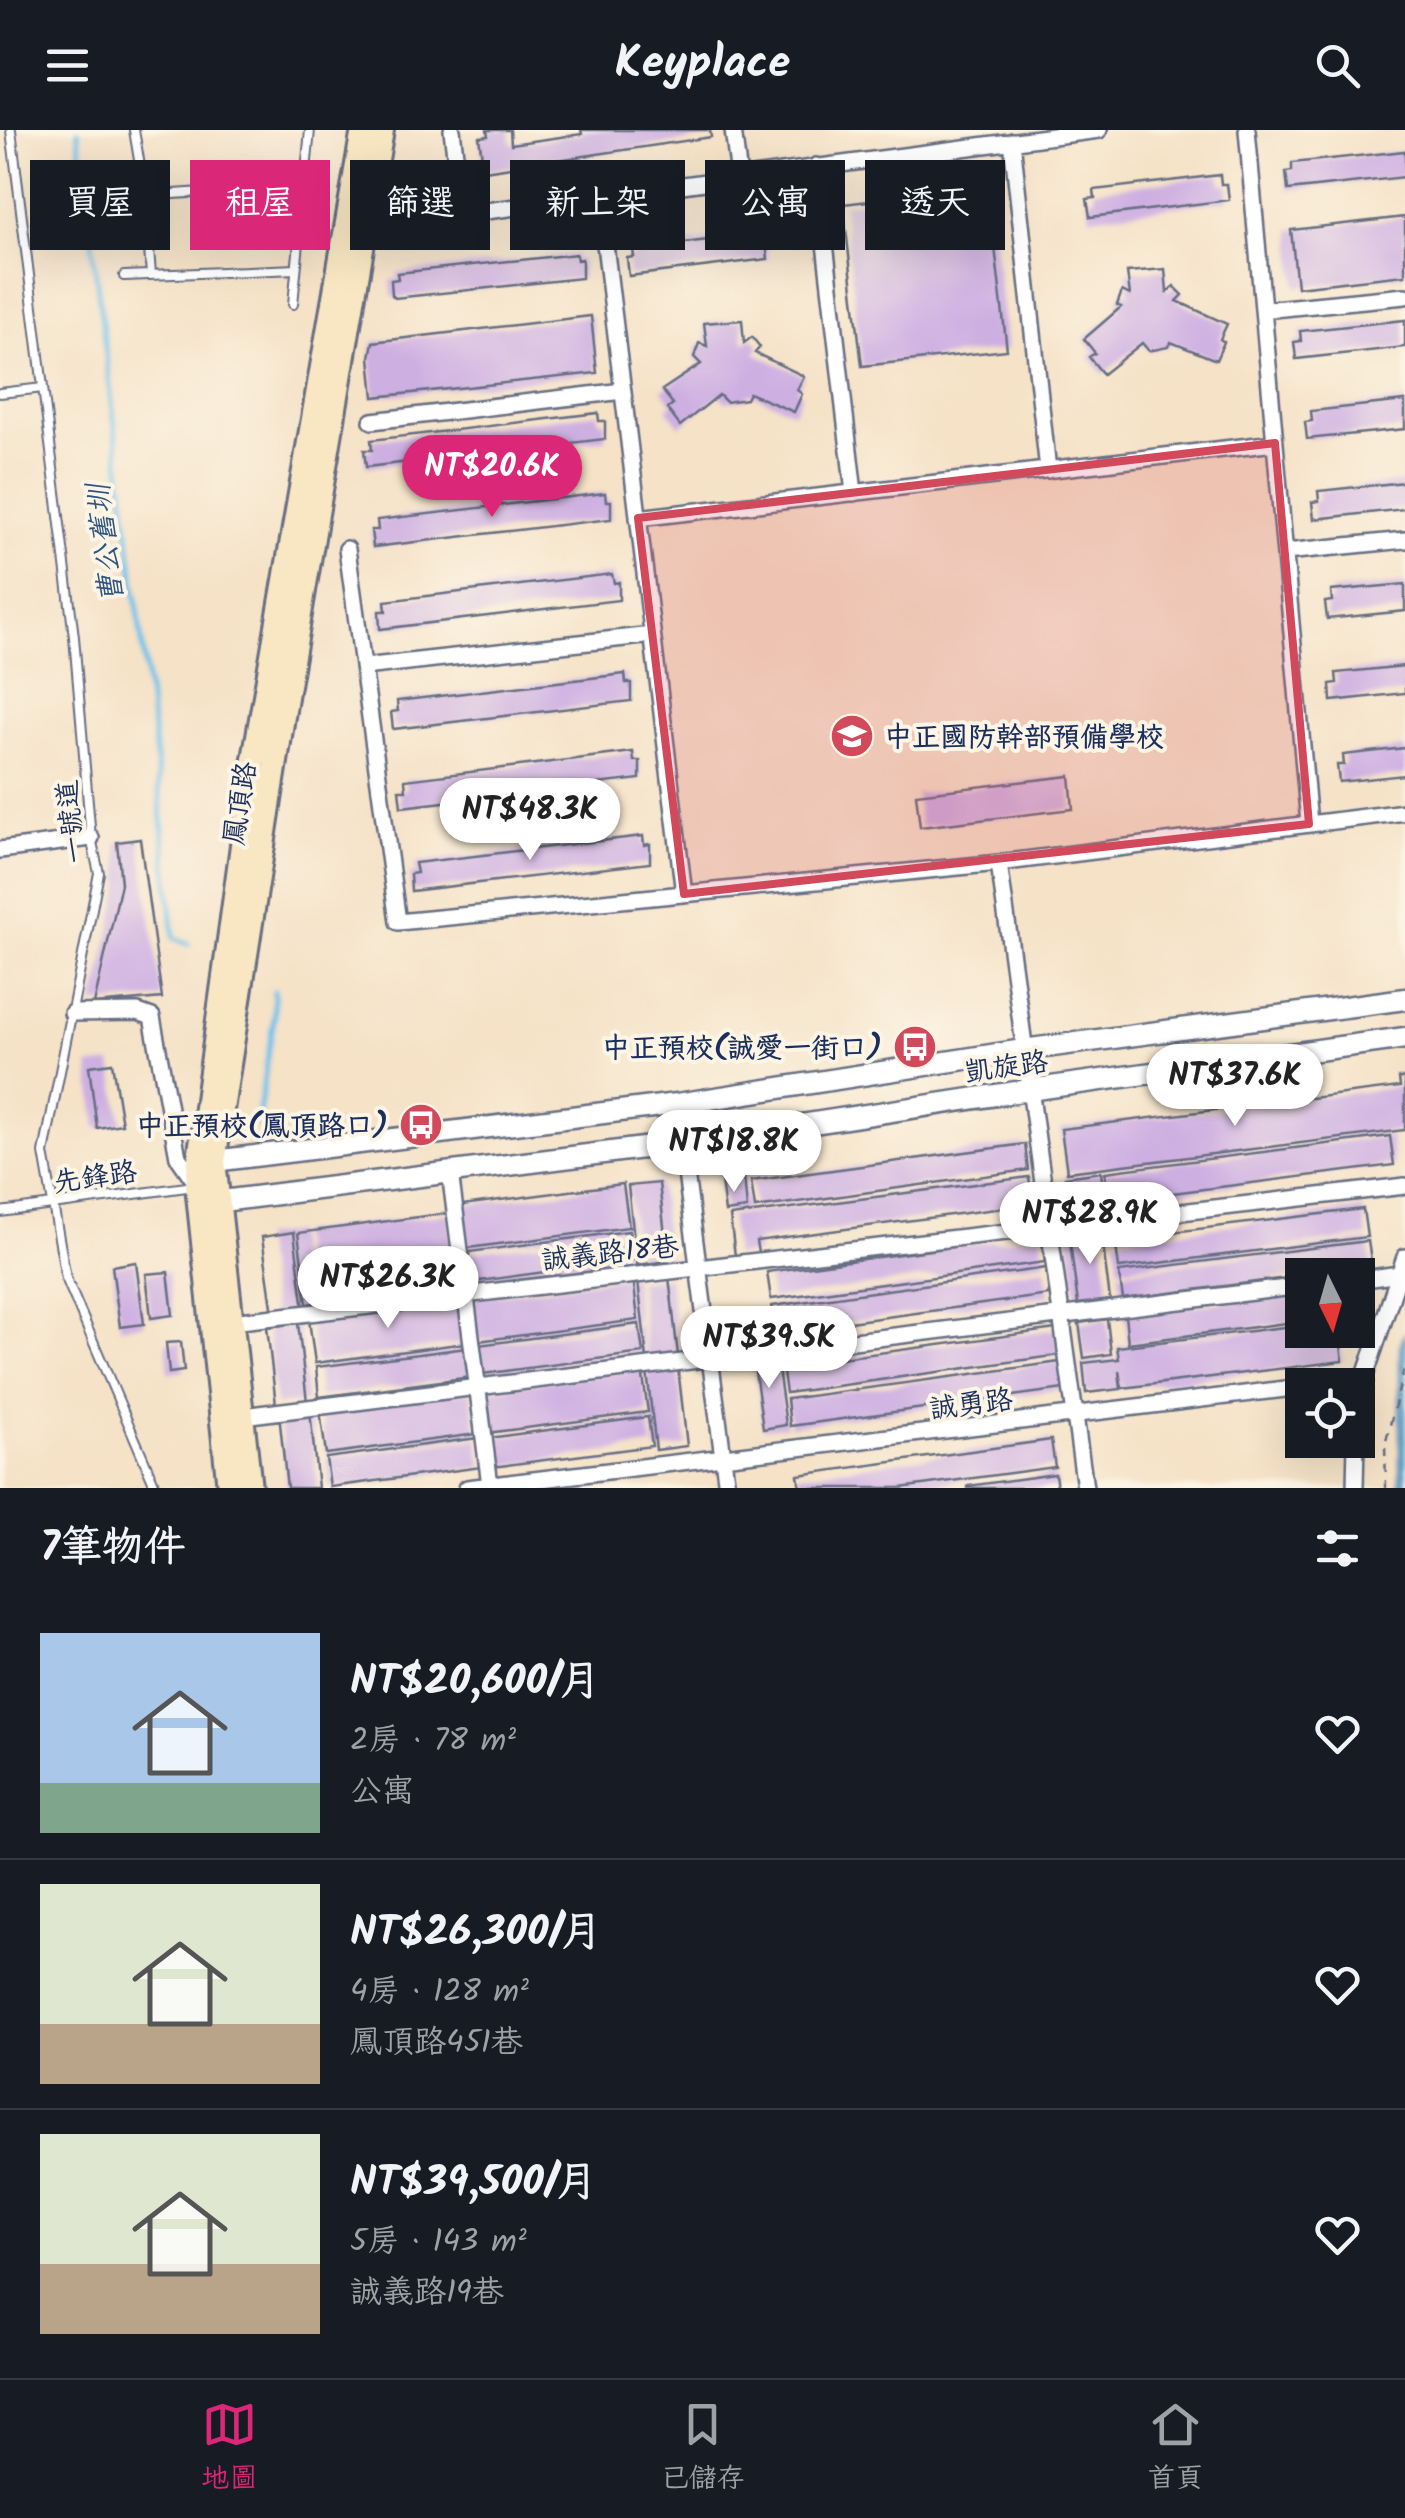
<!DOCTYPE html>
<html lang="zh-TW">
<meta charset="utf-8">
<style>
:root{--surface:#171b24;--page:#20242c;--text:#f1f3f6;--muted:#9ea1a6;--line:#363941;--accent:#db2777}
body{margin:0;font-family:Kalam,"LXGW WenKai TC",sans-serif;background:var(--page);color:var(--text);height:100vh;display:flex;flex-direction:column;font-size:38px;white-space:nowrap}
*{box-sizing:border-box;margin:0}
p{font-size:32px;color:var(--muted)}
.icon{flex:none;width:55px;height:55px;fill:none;stroke:currentColor;stroke-width:2;stroke-linecap:round;stroke-linejoin:round}
.map{position:relative;height:1358px;overflow:hidden}
.side{display:flex;flex-direction:column;background:var(--surface);flex:1}
.side>*{flex:none}
.banner{position:absolute;left:30px;top:30px;width:1345px;height:90px;display:flex;gap:20px}
.needle{width:65px;rotate:175deg}
.buttons{position:absolute;left:1285px;top:1128px;display:grid;gap:20px}
.buttons a{display:grid;place-items:center;width:90px;height:90px;border-radius:0px;background:var(--surface);box-shadow:0 10px 40px #0002;font-size:50px}
.price{position:absolute;translate:-50% -85px;padding:0 22px;border-radius:35px;background:#fff;color:#222;font-size:32px;line-height:65px;filter:drop-shadow(0 2px 5px #0008)}
.price::after{content:'';position:absolute;left:50%;top:60px;width:30px;height:22px;margin-left:-15px;background:inherit;clip-path:polygon(0 0,100% 0,50% 100%)}
.price.selected{background:var(--accent);color:#fff}
ul{padding:0;list-style:none}
li{display:flex;align-items:center;gap:30px;height:250px;padding:0 40px}
li+li{border-top:2px solid var(--line)}
li span{display:grid;place-items:center;flex:none;width:280px;height:200px;border-radius:0px;color:#555}
li>.icon{margin-inline-start:auto}
span .icon{width:120px;height:120px;fill:#fffc;stroke-width:1}
li b{font-size:42px}
h2{display:flex;justify-content:space-between;align-items:center;height:120px;padding:0 40px;font-size:42px}
.chip{padding:0 35px;border-radius:0px;background:var(--surface);box-shadow:0 10px 40px #0002;font-size:35px;line-height:90px}
.chip.selected{background:var(--accent);color:#fff}
header{display:flex;justify-content:space-between;align-items:center;height:130px;padding:0 40px;background:var(--surface);font-size:45px;font-weight:800}
.tab-bar{display:flex;justify-content:space-around;align-items:center;height:140px;border-top:2px solid var(--line);background:var(--surface);font-size:28px;color:var(--muted)}
.tab-bar a{display:grid;justify-items:center;gap:5px}
.tab-bar .selected{color:var(--accent)}
.map>svg:first-child{display:block}
.water{fill:#6ec1ea;stroke:#4478a4;stroke-width:2.5}
.lines{fill:none;stroke-linecap:round;stroke-linejoin:round}
.stream{stroke:#6ec1ea;stroke-width:5}
.building{fill:#cdafe2}
.service-casing{stroke:#676e83;stroke-width:12}
.minor-casing{stroke:#676e83;stroke-width:20}
.tertiary-casing{stroke:#676e83;stroke-width:25}
.secondary-casing{stroke:#676e83;stroke-width:28}
.path{stroke:#676e83;stroke-width:2.5;stroke-dasharray:8 8;stroke-linecap:butt}
.service{stroke:#fff;stroke-width:8}
.minor{stroke:#fff;stroke-width:15}
.tertiary{stroke:#fff;stroke-width:20}
.secondary{stroke:#f9e7c3;stroke-width:22}
.marked{fill:#d1495b;fill-opacity:0.2;stroke:#d1495b;stroke-width:8;stroke-linejoin:round}
.labels{text-anchor:middle;stroke-width:8;stroke-linejoin:round;paint-order:stroke}
.poi-label{font-size:28px;font-weight:bold;fill:#1b2f5e;stroke:#fcf5e5;text-anchor:end}
.street-label{font-size:28px;fill:#1b2f5e;stroke:#fcf5e5}
.water-label{font-size:30px;font-style:italic;fill:#305481;stroke:#fcf5e5}
</style>
<header><svg class="icon" aria-label="menu" viewBox="0 0 24 24"><path d="M4 6h16M4 12h16M4 18h16"/></svg>Keyplace<svg class="icon" aria-label="search" viewBox="0 0 24 24"><circle cx="10" cy="10" r="6"/><path d="M15 15l6 6"/></svg></header>
<div class="map">
<svg width="1405" height="1358" viewBox="0 0 1405 1358">
<rect width="100%" height="100%" fill="#fcf5e5"/>
<filter id="ink" filterUnits="userSpaceOnUse"><feTurbulence type="fractalNoise" baseFrequency=".01" numOctaves="2"/><feDisplacementMap in="SourceGraphic" scale="20" xChannelSelector="R" yChannelSelector="G"/><feConvolveMatrix kernelMatrix="1 2 1 2 8 2 1 2 1" color-interpolation-filters="sRGB"/></filter>
<filter id="wash" filterUnits="userSpaceOnUse"><feTurbulence type="fractalNoise" baseFrequency=".0048" numOctaves="4" result="noise"/><feDisplacementMap in="SourceGraphic" scale="40" xChannelSelector="R" yChannelSelector="G"/><feGaussianBlur stdDeviation="2.25" result="paint"/><feColorMatrix in="noise" values="0 0 0 0 0 0 0 0 0 0 0 0 0 0 0 0 0 1.4 0 .05"/><feComposite in="paint" operator="in"/></filter>
<g filter="url(#wash)">
<rect width="100%" height="100%" fill="#f5e2c7"/>
<!-- water -->
<path class="water" d="M1405,1203v155h-5v-142z"/>
<g class="lines">
<!-- stream -->
<path class="stream" d="M78,0l76,609 20,199 14,6
M257,995l17,-108v-26"/>
</g>
<g id="blocks">
<!-- building -->
<path class="building" d="M487,0h23l1,14 71,-10 -1,-4h129l1,7 -227,34 -5,-34 9,-1z
M1405,21v26l-117,13 -2,-18 6,-1v-8z
M1220,45l1,9h6l2,16 -139,17 -3,-18 8,-1 -1,-8z
M988,57l19,163 -145,16 -19,-162z
M1405,87v58l-108,12 -6,-57z
M759,104l1,9 6,-1 2,17 -139,17 -2,-18 7,-1 -1,-8z
M576,124l1,6 5,-1v19l-187,20 -3,-3 -1,-15 7,-1 -1,-6z
M1165,139l2,23 7,-6 9,9 -6,6 50,23 -7,15 4,3 -8,18 -45,-18 -3,5 -19,4 -7,-8 -39,31 -14,-17 6,-4 -11,-14 37,-32 -4,-2 5,-14 8,4 -3,-23z
M591,186l6,57 -223,24 -4,-40 3,-15z
M742,190l2,23 8,-6 8,10 -5,6 49,23 -7,14 5,4 -8,18 -45,-19 -3,6 -20,3 -7,-7 -39,31 -13,-17 6,-5 -11,-14 39,-26 -7,-7 5,-14 8,3 -3,-23z
M1405,190v27l-109,12 -2,-17 7,-1 -1,-10z
M1405,271v28l-98,10 -2,-17 7,-1 -1,-10z
M598,283l1,8h6v18l-239,28 -2,-17h8l-1,-10z
M1405,352v27l-91,10 -2,-17 7,-1 -1,-10z
M605,363l1,8h5v18l-238,28 -2,-17h7l-1,-10z
M612,444l2,9 5,-1v18l-239,29 -1,-18h7l-1,-10z
M1405,454v27l-78,8 -2,-17 7,-1 -1,-10z
M1405,536v27l-74,8 -1,-17 7,-1 -1,-10z
M625,544l1,9h5v18l-238,28 -2,-17 7,-1 -1,-10z
M1405,618v27l-66,7 -2,-17h7l-1,-10z
M633,622l1,9h6v18l-239,28 -2,-17h7l-1,-10z
M1070,646l3,33 -153,18 -4,-33z
M643,706l1,9 6,-1v19l-239,28 -1,-17 7,-1 -2,-10z
M140,709l22,159 -68,6 27,-120 -4,-42z
M112,933l10,61 -25,4 -8,-62z
M1399,948h6v52l-338,42 -6,-43 339,-42z
M1390,1006l4,29 -285,36 -4,-29z
M1025,1014l3,26 -273,38 -4,-27z
M1101,1042l5,40 -36,4 -5,-39z
M744,1047l3,32 -22,3 -4,-31z
M1029,1047l4,27 -277,37 2,12 -23,3 -5,-40z
M659,1053l9,78 -31,4 -9,-79z
M623,1054l6,43 -161,21 -6,-43z
M1363,1079l4,28 -248,31 -4,-29z
M449,1083l5,38 -151,20 -5,-38z
M1101,1100l9,70 -32,4 -9,-70z
M629,1101l4,29 -161,22 -3,-30z
M294,1102l10,78 -31,4 -11,-77z
M1041,1105l4,27 -274,37 -4,-27z
M1368,1111l4,26 -249,32 -4,-27z
M455,1125l3,29 -151,20 -4,-29z
M136,1132l8,62 -24,3 -8,-61z
M1046,1138l3,27 -274,37 -3,-26z
M168,1142l5,43 -22,3 -5,-44z
M633,1146l5,44 -160,21 -6,-43z
M669,1147l9,79 -31,3 -9,-78z
M1367,1155l3,23 -12,2v-24z
M1302,1162v29l-174,22 -3,-28z
M461,1170l5,43 -151,20 -6,-43z
M1107,1189l4,35 -27,4 -5,-35z
M298,1193l9,79 -31,3 -9,-78z
M639,1194l4,29 -161,21 -4,-29z
M1302,1195v5h37l4,31 -221,27 -3,-17 2,18 -35,4 -3,-30 36,-4 -2,-12z
M1056,1199l4,26 -274,38 -4,-27z
M181,1212l3,29 -15,2 -3,-30z
M467,1218l4,29 -152,20 -3,-30z
M776,1224l10,71 -23,4 -10,-72z
M1060,1232l4,27 -274,37 -3,-27z
M678,1238l9,78 -31,4 -9,-79z
M642,1239l6,43 -161,21 -6,-43z
M471,1261l6,43 -151,20 -6,-43z
M310,1281l8,77h-31l-8,-74z
M648,1287l4,29 -160,21 -4,-29z
M478,1308l4,29 -152,20 -4,-29z
M1051,1310l4,27 -155,21h-100l-2,-13z
M1055,1344l2,14h-89v-2z"/>
</g>
</g>
<g filter="url(#ink)">
<use href="#blocks" fill-opacity="0" stroke="#676e83" stroke-width="2.5"/>
<g class="lines">
<!-- service casing -->
<g class="service-casing">
<path id="service" d="M11,0l63,507 17,201 8,35 -55,280 22,125 90,210
M134,0l11,66 6,79
M145,66l160,-11
M124,146l172,-7
M293,174l17,-174
M0,263l43,-5
M0,1082l194,-26"/>
</g>
<!-- minor casing -->
<g class="minor-casing">
<path id="minor" d="M452,0l10,83
M733,0l6,46
M1247,0l62,694
M1012,11l36,329
M816,36l38,327
M599,65l85,699
M410,91l689,-91
M1263,180l142,-14
M372,291l251,-30
M638,388l637,-75
M347,419l51,373 601,-59 406,-51
M1285,422l120,-12
M363,537l289,-32
M0,720l91,-12
M999,733l86,625
M72,883l66,-1 14,5 26,140 18,26
M677,974l50,384
M450,1042l40,313
M1358,1150l41,-6
M231,1192l1174,-136
M1321,1255l44,-5
M242,1286l1060,-130
M1358,1302l7,-56 40,-119
M467,1358l835,-101
M1355,1358l1,-48"/>
</g>
<!-- tertiary casing -->
<g class="tertiary-casing">
<path id="tertiary" d="M199,1029l15,2 463,-57 346,-54 382,-51
M206,1073l477,-60 346,-53 376,-52"/>
</g>
<!-- secondary casing -->
<g class="secondary-casing">
<path id="secondary" d="M229,1358l-32,-303 2,-26 54,-394 110,-635
M250,1358l-36,-327 72,-464 96,-567"/>
</g>
<!-- path -->
<path class="path" d="M1386,1358l-1,-43 20,-80"/>
<!-- service -->
<use href="#service" class="service"/>
<!-- minor -->
<use href="#minor" class="minor"/>
<!-- tertiary -->
<use href="#tertiary" class="tertiary"/>
<!-- secondary -->
<use href="#secondary" class="secondary"/>
</g>
</g>
<!-- marked area -->
<path class="marked" d="M1275,313l34,381 -625,70 -46,-376z"/>
<!-- icons -->
<defs>
<g id="school-disc" transform="scale(2.25)"><circle r="9.5" fill="#d1495b" stroke="#fcf5e5"/><path d="M0-5L7-2L0 1L-7-2ZM-4 1L0 2.5L4 1V4Q0 6-4 4Z" fill="#fff"/></g>
<g id="bus-disc" transform="scale(2.25)"><circle r="9.5" fill="#d1495b" stroke="#fcf5e5"/><path d="M-5-6H5V4H4V6H2V4H-2V6H-4V4H-5ZM-3.5-4V0h7V-4ZM-3.5 1.2v1.5H-2V1.2ZM2 1.2v1.5H3.5V1.2Z" fill="#fff"/></g>
</defs>
<g fill-rule="evenodd">
<use href="#school-disc" x="852" y="606"/>
<use href="#bus-disc" x="915" y="917"/>
<use href="#bus-disc" x="421" y="995"/>
</g>
<g class="labels">
<!-- poi labels -->
<g class="poi-label">
<text x="884" y="616" text-anchor="start">中正國防幹部預備學校</text>
<text x="882" y="927">中正預校(誠愛一街口)</text>
<text x="388" y="1005">中正預校(鳳頂路口)</text>
</g>
<!-- street labels -->
<g class="street-label">
<text transform="translate(239 673) rotate(-81)" y="10">鳳頂路</text>
<text transform="translate(70 692) rotate(-96)" y="10">一號道</text>
<text transform="translate(1006 936) rotate(-8)" y="10">凱旋路</text>
<text transform="translate(95 1046) rotate(-8)" y="10">先鋒路</text>
<text transform="translate(610 1122) rotate(-6)" y="10">誠義路18巷</text>
<text transform="translate(971 1273) rotate(-7)" y="10">誠勇路</text>
</g>
<!-- water labels -->
<g class="water-label">
<text transform="translate(105 414) rotate(-97)" y="10">曹公舊圳</text>
</g>
</g>
</svg>
<div class="buttons">
<a><svg class="needle" viewBox="-14 -14 28 28"><path d="M0-13l5 13h-10z" fill="#e53935"/><path d="M0 13l5-13h-10z" fill="#9ea1a6"/></svg></a>
<a><svg class="icon" aria-label="locate" viewBox="0 0 24 24"><circle cx="12" cy="12" r="6"/><path d="M12 2v4M12 18v4M2 12h4M18 12h4"/></svg></a>
</div>
<b class="price selected" style="left:492px;top:390px">NT$20.6K</b>
<b class="price" style="left:530px;top:733px">NT$48.3K</b>
<b class="price" style="left:1235px;top:999px">NT$37.6K</b>
<b class="price" style="left:734px;top:1065px">NT$18.8K</b>
<b class="price" style="left:1090px;top:1137px">NT$28.9K</b>
<b class="price" style="left:388px;top:1201px">NT$26.3K</b>
<b class="price" style="left:769px;top:1261px">NT$39.5K</b>
<div class="banner">
<a class="chip">買屋</a>
<a class="chip selected">租屋</a>
<a class="chip">篩選</a>
<a class="chip">新上架</a>
<a class="chip">公寓</a>
<a class="chip">透天</a>
</div>
</div>
<section class="side">
<h2>7筆物件<svg class="icon" aria-label="filters" viewBox="0 0 24 24"><path d="M4 7h16M4 17h16"/><circle cx="9" cy="7" r="2"/><circle cx="15" cy="17" r="2"/></svg></h2>
<ul>
<li><span style="background:linear-gradient(#a9c7e8 75%,#7fa58c 0)"><svg class="icon" aria-label="home" viewBox="0 0 24 24"><path d="M3 11l9-7 9 7M6 9v11h12V9"/></svg></span><div><b>NT$20,600/月</b><p>2房 · 78 m²</p><p>公寓</p></div><svg class="icon" aria-label="heart" viewBox="0 0 24 24"><path d="M12 20l-8-8c-3-5 5-10 8-4 3-6 11-1 8 4z"/></svg></li>
<li><span style="background:linear-gradient(#dfe7d0 70%,#b9a48a 0)"><svg class="icon" aria-label="home" viewBox="0 0 24 24"><path d="M3 11l9-7 9 7M6 9v11h12V9"/></svg></span><div><b>NT$26,300/月</b><p>4房 · 128 m²</p><p>鳳頂路451巷</p></div><svg class="icon" aria-label="heart" viewBox="0 0 24 24"><path d="M12 20l-8-8c-3-5 5-10 8-4 3-6 11-1 8 4z"/></svg></li>
<li><span style="background:linear-gradient(#dfe7d0 65%,#b9a48a 0)"><svg class="icon" aria-label="home" viewBox="0 0 24 24"><path d="M3 11l9-7 9 7M6 9v11h12V9"/></svg></span><div><b>NT$39,500/月</b><p>5房 · 143 m²</p><p>誠義路19巷</p></div><svg class="icon" aria-label="heart" viewBox="0 0 24 24"><path d="M12 20l-8-8c-3-5 5-10 8-4 3-6 11-1 8 4z"/></svg></li>
</ul>
</section>
<nav class="tab-bar">
<a class="selected"><svg class="icon" aria-label="map" viewBox="0 0 24 24"><path d="M3 6l6-2 6 2 6-2v14l-6 2-6-2-6 2zM9 4v14M15 6v14"/></svg>地圖</a>
<a><svg class="icon" aria-label="saved" viewBox="0 0 24 24"><path d="M7 4h10v16l-5-4-5 4z"/></svg>已儲存</a>
<a><svg class="icon" aria-label="home" viewBox="0 0 24 24"><path d="M3 11l9-7 9 7M6 9v11h12V9"/></svg>首頁</a>
</nav>
